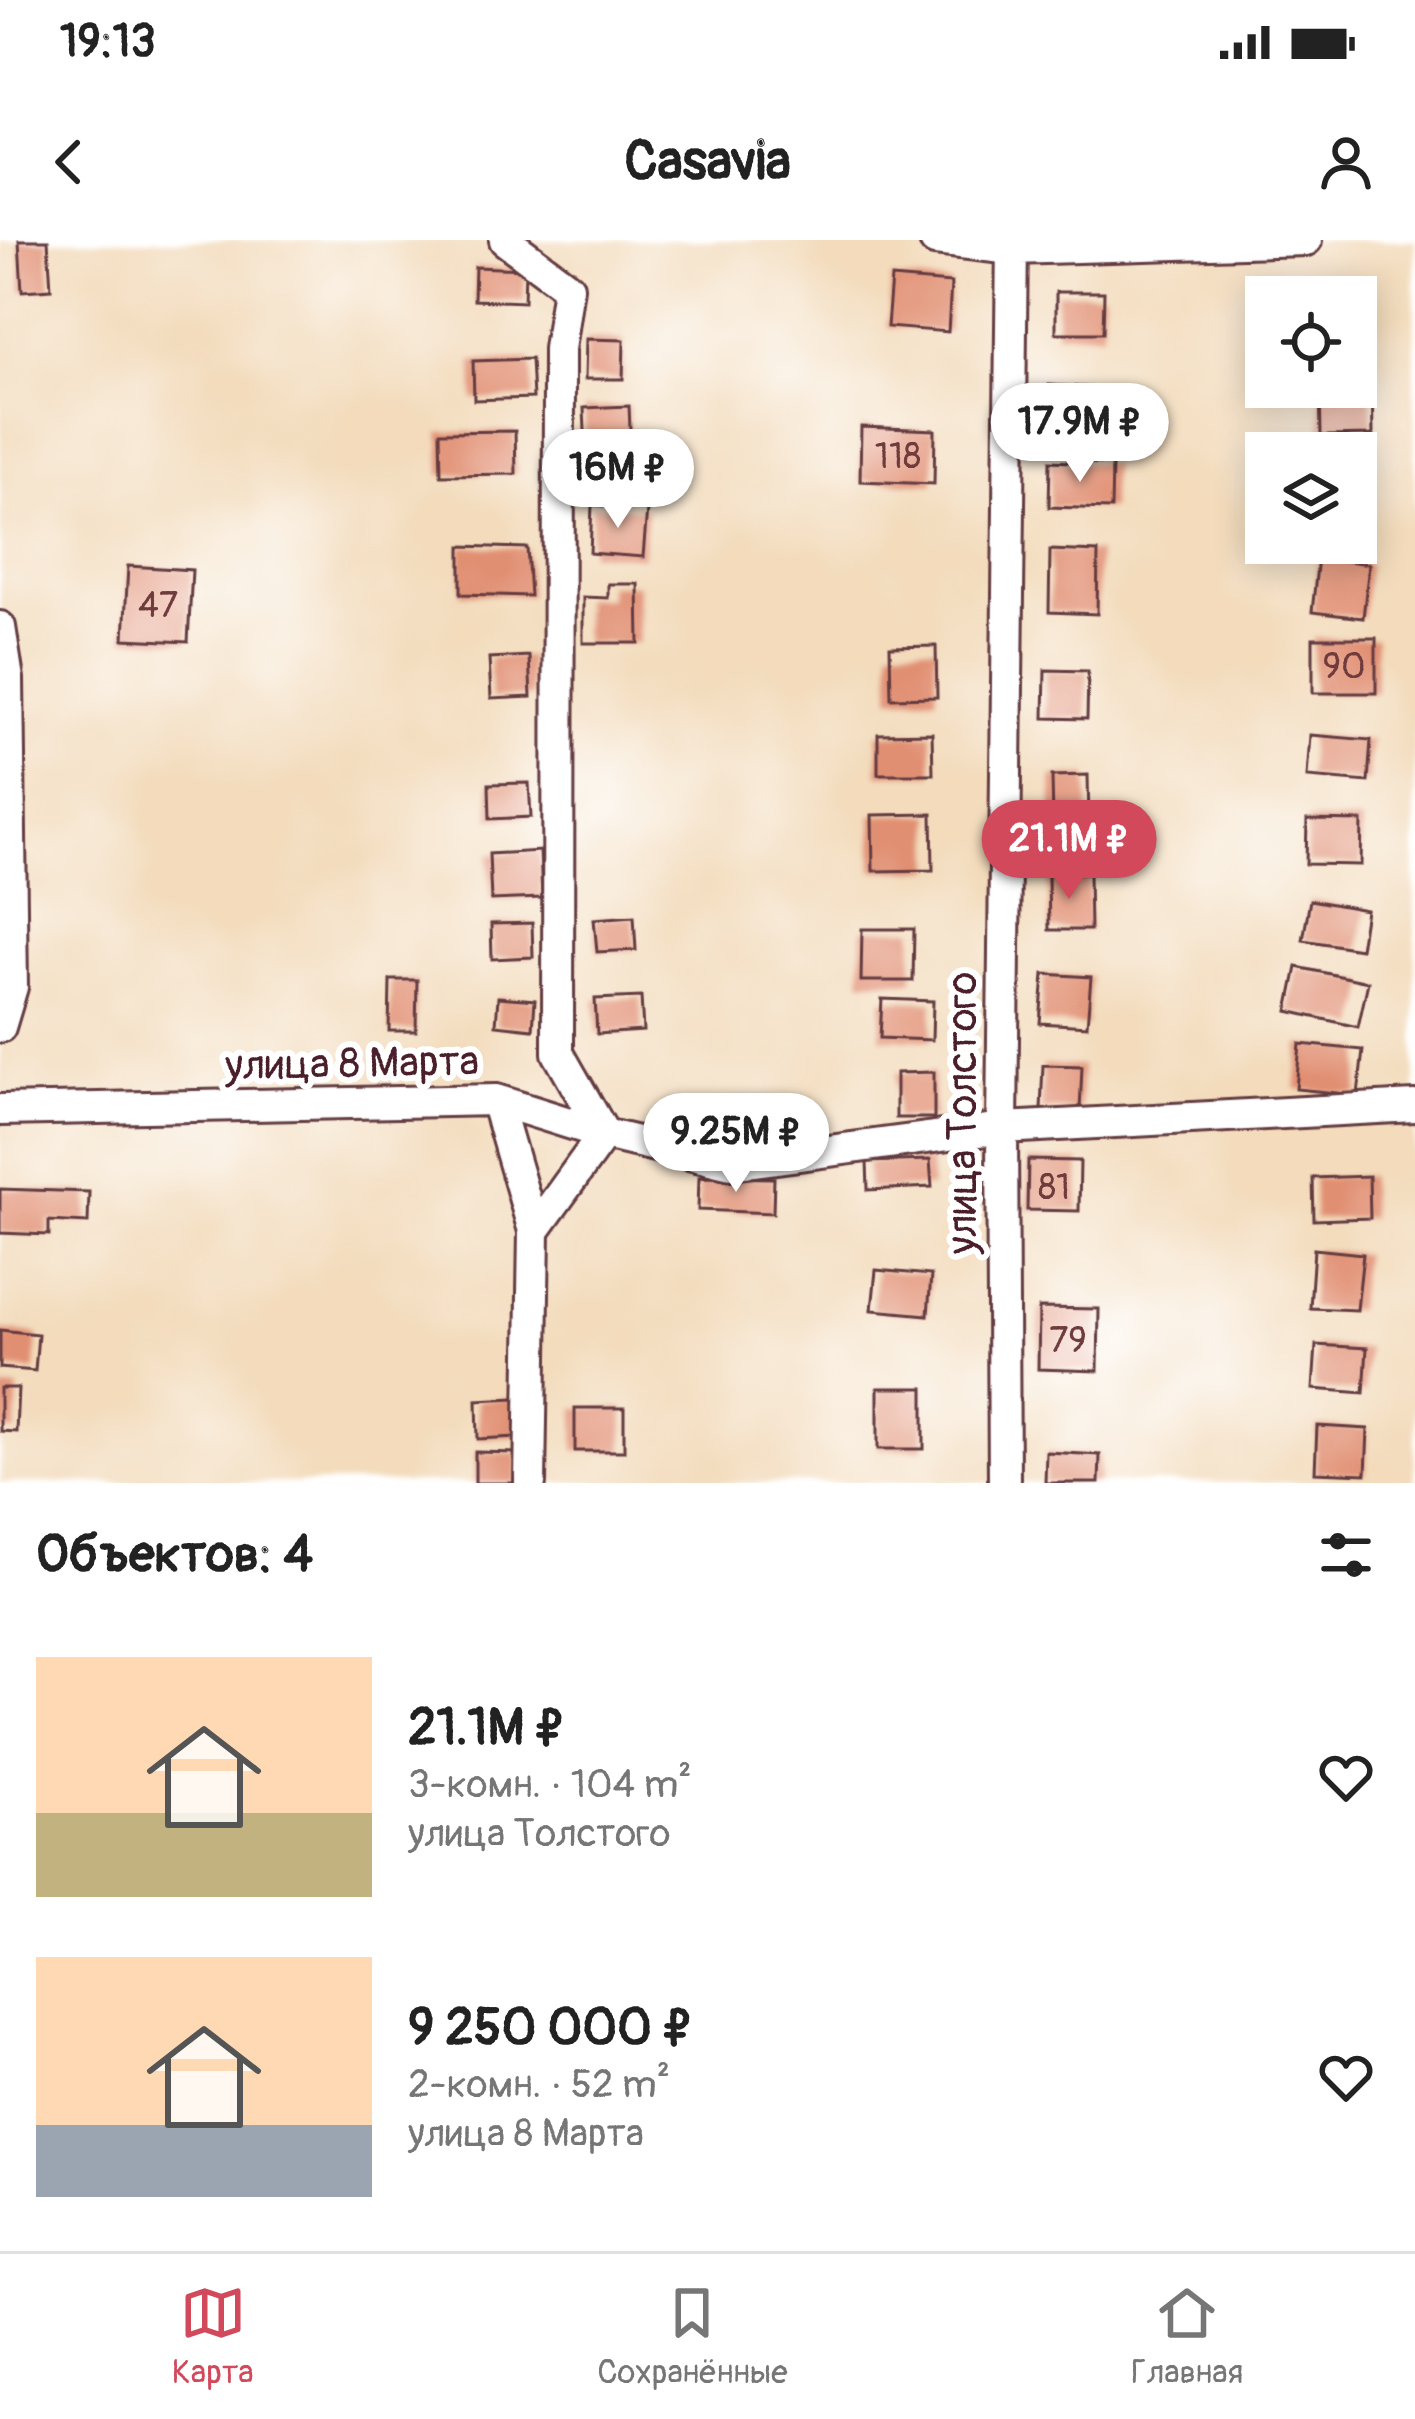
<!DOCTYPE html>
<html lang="ru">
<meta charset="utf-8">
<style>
:root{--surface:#fff;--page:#f2f2f2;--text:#222;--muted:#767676;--line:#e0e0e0;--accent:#d1495b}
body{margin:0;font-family:Pangolin,sans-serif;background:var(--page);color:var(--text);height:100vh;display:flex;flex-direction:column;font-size:45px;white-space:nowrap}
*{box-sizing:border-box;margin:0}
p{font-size:39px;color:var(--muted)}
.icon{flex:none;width:66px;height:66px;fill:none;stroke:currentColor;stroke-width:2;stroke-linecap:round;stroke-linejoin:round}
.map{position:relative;height:1243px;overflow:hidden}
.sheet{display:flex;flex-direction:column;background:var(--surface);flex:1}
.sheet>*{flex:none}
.fabs{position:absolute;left:1245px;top:36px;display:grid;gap:24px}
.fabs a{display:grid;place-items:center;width:132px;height:132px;border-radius:0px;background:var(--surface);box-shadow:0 6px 30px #0003;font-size:60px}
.price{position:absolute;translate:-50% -102px;padding:0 27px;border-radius:42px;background:#fff;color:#222;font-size:39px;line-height:78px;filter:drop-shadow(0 3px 6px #0008)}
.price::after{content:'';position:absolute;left:50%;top:72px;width:36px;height:27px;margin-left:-18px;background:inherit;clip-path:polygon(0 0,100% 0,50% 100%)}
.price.current{background:var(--accent);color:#fff}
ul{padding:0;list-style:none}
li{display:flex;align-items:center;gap:36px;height:300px;padding:0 36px}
li span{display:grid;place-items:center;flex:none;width:336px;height:240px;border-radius:0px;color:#555}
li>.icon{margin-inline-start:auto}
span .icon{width:144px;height:144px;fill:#fffc;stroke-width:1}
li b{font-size:51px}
h2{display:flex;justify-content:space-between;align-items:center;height:144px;padding:0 36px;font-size:51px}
.status{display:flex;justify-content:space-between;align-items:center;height:84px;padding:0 60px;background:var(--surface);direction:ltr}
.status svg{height:33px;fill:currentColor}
header{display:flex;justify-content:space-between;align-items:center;height:156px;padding:0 36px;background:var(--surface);font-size:54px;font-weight:700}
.menu{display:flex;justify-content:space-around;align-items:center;height:168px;border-top:3px solid var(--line);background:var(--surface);font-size:33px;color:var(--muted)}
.menu a{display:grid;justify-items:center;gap:6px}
.menu .current{color:var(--accent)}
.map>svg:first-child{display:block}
.building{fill:#e18f72}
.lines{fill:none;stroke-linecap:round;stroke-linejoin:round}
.street-casing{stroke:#633b41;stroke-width:36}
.street{stroke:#fff;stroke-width:30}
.labels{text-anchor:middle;stroke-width:12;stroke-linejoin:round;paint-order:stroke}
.number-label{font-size:36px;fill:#703b3d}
.street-label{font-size:42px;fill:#4a1f2b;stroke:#fff}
</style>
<div class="status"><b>19:13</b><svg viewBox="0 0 49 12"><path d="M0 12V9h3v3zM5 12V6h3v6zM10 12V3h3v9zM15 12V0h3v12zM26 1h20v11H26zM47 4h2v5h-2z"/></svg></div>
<header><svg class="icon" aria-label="back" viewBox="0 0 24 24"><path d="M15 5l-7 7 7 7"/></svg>Casavia<svg class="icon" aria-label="person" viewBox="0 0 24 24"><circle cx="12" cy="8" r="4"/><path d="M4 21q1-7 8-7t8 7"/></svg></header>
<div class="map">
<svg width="1415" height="1243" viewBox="0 0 1415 1243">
<rect width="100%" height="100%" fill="#fff"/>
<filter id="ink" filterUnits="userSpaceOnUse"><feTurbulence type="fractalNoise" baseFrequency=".00833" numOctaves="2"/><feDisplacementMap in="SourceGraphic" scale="24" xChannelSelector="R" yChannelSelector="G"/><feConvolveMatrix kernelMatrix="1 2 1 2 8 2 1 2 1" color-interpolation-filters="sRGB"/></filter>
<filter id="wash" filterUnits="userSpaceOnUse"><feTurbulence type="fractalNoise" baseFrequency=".004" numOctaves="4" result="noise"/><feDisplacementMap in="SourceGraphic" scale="48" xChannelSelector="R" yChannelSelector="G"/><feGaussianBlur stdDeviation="2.7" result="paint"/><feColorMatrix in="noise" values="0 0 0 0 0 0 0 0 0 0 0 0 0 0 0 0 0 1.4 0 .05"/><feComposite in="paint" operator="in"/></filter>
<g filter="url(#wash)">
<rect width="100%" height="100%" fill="#f3dbbc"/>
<g id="blocks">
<!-- building -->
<path class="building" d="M19,0h29l3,49 -29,2z
M475,27l50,2 -1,33 -50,-2z
M891,38l60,5 -3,49 -61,-5z
M1056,52h48l-1,41h-47z
M586,99l38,1 -1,39h-38z
M531,119l2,39 -59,2 -1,-39z
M1356,141h16l1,54 -52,1 -1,-49h36z
M1049,145l68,4 -2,45 -68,-3z
M629,166l2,46 -45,1 -2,-45z
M861,187l74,3 -1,54 -74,-3z
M515,191l1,43 -75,1 -1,-43z
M1050,221l62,3 -1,45 -62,-2z
M1356,229h14l-2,61h-12z
M592,265l55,4 -4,48 -53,-4z
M461,306l66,2 3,48 -69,-2z
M1050,310l48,2 -1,62 -48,-2z
M1318,317l51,7 -6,54 -51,-6z
M128,326l64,4 -4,72 -64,-3z
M608,344h30l1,59h-56v-46l25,1z
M1313,398h63v55h-63z
M936,406l1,51 -46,1 -1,-51z
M529,416l2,41 -40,2 -2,-41z
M1045,430l43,1 -1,48 -43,-1z
M932,493l1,41h-55v-40z
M1310,495l61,5 -3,42 -61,-5z
M1088,535l1,46h-36l-1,-45z
M529,543l2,34 -41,2 -1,-35z
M932,574l1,56 -60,1 -1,-56z
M1307,580l55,1 -1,44 -55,-1z
M540,611l2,47 -51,2 -2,-46z
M1089,634l1,56h-41l-1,-55z
M1310,660l56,10 -6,39 -57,-9z
M634,676l2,34 -39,2 -3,-33z
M532,683l1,34 -41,2 -1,-35z
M862,689h52l-1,52h-52z
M1297,727l71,15 -10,45 -70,-16z
M1044,734l47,3 -4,49 -47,-3z
M390,740h27l-1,51h-27z
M498,757l37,3 -2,29 -37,-4z
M641,757l2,34 -46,3 -2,-35z
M882,759l51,2 -1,39 -52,-2z
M1300,804l63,6 -5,45 -62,-6z
M1043,825l39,1 -2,45 -39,-1z
M934,832v46h-38v-45z
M930,920l2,27 -64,3 -1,-28z
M1028,920l52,1 -1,50 -52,-1z
M1369,936l1,42 -56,2 -1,-42z
M699,937l75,1 -1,35 -75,-3z
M0,949l89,3 -1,31 -39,-2v14l-49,-2z
M1314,1009l49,5 -6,56 -47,-2z
M876,1030l55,5 -3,40 -56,-5z
M1039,1068l60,1 -1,62 -60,-2z
M0,1090l38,4 -3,37 -35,-3z
M1316,1105l51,3 -3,45 -51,-4z
M0,1148h18l-2,44 -16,-1z
M878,1148h46v61h-46z
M515,1158l2,39 -39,2 -1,-39z
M575,1168h49v43h-49z
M1317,1186l51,3 -2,45 -51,-2z
M475,1212l43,1v30h-43z
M1046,1212l54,3 -1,28h-54z"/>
</g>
</g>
<g filter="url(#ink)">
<use href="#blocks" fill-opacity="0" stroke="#633b41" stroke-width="3"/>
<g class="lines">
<!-- street casing -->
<g class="street-casing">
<path id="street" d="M505,0l63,47 -9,62 -1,704 46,81 -70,97 -4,252
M935,0l77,9 294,-9
M0,387l8,52 4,308 -12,40
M496,860l38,131
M0,870l496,-10 108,34 127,30 271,-36 413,-22
M1004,1243l-2,-355 10,-888"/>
</g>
<!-- street -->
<use href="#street" class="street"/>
</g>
</g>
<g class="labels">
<!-- number labels -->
<g class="number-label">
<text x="898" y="228">118</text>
<text x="158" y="377">47</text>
<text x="1344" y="438">90</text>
<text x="1054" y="959">81</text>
<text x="1068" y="1112">79</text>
</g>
<!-- street labels -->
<g class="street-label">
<text transform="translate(352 822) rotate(-1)" y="15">улица 8 Марта</text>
<text transform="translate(961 873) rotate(-90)" y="15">улица Толстого</text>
</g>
</g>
</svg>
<div class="fabs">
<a><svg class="icon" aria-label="locate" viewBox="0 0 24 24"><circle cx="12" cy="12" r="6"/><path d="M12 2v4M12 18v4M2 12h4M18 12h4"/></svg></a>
<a><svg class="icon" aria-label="layers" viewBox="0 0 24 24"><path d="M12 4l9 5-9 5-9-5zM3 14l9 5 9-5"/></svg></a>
</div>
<b class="price" style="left:1080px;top:245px">17.9M ₽</b>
<b class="price" style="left:618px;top:291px">16M ₽</b>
<b class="price current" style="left:1069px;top:662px">21.1M ₽</b>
<b class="price" style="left:736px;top:955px">9.25M ₽</b>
</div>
<section class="sheet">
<h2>Объектов: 4<svg class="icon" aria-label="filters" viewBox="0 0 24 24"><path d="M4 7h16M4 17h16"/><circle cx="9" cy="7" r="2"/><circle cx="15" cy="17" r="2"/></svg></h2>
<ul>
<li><span style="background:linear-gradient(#ffd9b3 65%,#c2b280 0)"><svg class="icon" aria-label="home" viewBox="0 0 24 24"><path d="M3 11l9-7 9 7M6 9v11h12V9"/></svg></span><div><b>21.1M ₽</b><p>3-комн. · 104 m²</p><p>улица Толстого</p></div><svg class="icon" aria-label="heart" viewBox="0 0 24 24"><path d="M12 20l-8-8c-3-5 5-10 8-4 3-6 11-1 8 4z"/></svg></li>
<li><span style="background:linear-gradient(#ffd9b3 70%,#9aa5b1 0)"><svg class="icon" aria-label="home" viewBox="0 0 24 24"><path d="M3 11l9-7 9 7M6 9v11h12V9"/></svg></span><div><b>9 250 000 ₽</b><p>2-комн. · 52 m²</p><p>улица 8 Марта</p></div><svg class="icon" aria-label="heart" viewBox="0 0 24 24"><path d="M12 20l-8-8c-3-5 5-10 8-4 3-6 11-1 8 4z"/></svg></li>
</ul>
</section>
<nav class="menu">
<a class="current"><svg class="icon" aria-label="map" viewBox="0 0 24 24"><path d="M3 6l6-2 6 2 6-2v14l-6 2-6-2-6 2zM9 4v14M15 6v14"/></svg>Карта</a>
<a><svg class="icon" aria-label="saved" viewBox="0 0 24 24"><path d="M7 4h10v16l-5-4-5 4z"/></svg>Сохранённые</a>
<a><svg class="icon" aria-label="home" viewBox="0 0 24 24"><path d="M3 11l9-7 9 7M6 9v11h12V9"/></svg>Главная</a>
</nav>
